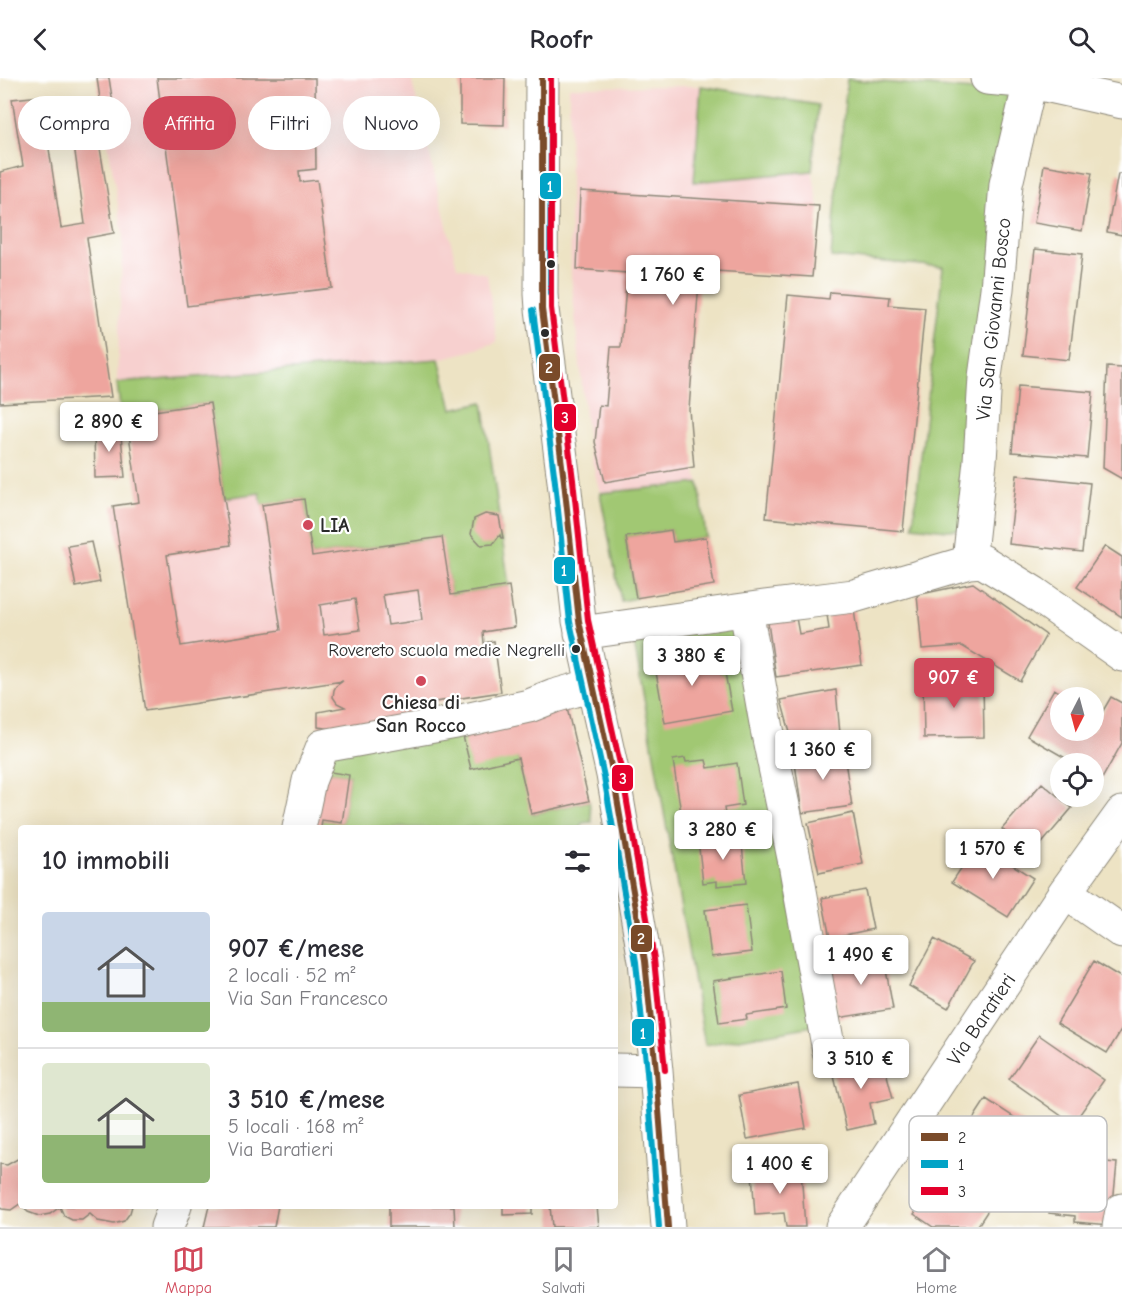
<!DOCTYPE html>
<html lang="it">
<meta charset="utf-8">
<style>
:root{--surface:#fff;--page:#f2f2f3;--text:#2b2b33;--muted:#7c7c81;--line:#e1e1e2;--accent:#d1495b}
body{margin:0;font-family:"Comic Neue",sans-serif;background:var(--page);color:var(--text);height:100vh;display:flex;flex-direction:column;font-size:22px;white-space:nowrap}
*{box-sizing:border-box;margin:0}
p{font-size:20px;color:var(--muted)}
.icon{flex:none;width:33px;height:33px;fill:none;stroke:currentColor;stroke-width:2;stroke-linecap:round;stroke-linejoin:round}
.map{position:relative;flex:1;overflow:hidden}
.details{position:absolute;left:18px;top:747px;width:600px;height:384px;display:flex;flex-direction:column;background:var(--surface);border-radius:6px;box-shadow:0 6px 24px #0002}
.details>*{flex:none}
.banner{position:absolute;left:18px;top:18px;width:600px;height:54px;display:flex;gap:12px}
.needle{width:39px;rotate:186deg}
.tools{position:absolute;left:1050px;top:609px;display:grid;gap:12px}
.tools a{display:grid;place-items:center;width:54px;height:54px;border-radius:50%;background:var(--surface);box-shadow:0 6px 24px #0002;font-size:30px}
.price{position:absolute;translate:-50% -51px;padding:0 14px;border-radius:6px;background:#fff;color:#222;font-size:20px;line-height:39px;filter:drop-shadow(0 2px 3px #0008)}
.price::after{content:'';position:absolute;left:50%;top:36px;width:18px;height:14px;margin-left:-9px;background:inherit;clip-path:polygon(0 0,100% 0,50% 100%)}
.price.selected{background:var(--accent);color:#fff}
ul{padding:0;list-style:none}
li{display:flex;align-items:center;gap:18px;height:150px;padding:0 24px}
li+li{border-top:2px solid var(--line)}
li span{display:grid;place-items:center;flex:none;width:168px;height:120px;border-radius:6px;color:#555}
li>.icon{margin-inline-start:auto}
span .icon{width:72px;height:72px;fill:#fffc;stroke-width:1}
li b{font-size:26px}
h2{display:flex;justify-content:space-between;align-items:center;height:72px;padding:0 24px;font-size:26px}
.tag{padding:0 21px;border-radius:27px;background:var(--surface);box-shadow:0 6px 24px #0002;font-size:21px;line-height:54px}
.tag.selected{background:var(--accent);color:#fff}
header{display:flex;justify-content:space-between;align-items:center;height:78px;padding:0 24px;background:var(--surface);font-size:27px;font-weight:700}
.tabs{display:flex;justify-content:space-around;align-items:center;height:84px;border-top:2px solid var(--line);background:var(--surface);font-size:16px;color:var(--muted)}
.tabs a{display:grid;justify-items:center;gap:3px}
.tabs .selected{color:var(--accent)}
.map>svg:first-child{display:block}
.built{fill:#f7d0cf}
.green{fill:#a1c873;stroke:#667a4f;stroke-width:1.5}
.building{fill:#eea59e;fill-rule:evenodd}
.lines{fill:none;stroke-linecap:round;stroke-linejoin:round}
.minor-casing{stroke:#8c8778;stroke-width:35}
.minor{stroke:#fff;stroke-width:33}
.bus-1-casing{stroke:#fff;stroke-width:10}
.bus-2-casing{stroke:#fff;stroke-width:10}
.bus-3-casing{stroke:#fff;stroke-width:10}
.bus-1{stroke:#7a4b2a;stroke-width:6}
.bus-2{stroke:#02a3c6;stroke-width:6}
.bus-3{stroke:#e4002b;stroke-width:6}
.bus-dot{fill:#2b2b2b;stroke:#fff;stroke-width:2}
.poi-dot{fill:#d1495b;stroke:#fff;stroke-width:2}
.labels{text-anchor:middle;stroke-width:4.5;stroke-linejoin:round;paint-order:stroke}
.bus-label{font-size:18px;fill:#2b2b2b;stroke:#fff;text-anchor:end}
.street-label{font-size:20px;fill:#2b2b2b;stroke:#fff}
.poi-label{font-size:20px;font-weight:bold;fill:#2b2b2b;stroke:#fff;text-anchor:start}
.key{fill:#fff;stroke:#bfbfbf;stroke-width:1.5}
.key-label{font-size:16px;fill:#2b2b2b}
.line-badge{stroke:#fff;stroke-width:2}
.badge-label{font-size:16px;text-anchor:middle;font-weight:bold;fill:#fff}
</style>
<header><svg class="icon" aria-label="back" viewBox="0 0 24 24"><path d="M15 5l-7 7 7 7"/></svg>Roofr<svg class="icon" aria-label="search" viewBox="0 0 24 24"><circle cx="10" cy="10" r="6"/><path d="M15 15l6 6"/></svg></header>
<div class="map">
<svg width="1122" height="1149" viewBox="0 0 1122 1149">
<rect width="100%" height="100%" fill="#fff"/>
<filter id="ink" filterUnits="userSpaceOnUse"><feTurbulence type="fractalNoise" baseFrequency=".0167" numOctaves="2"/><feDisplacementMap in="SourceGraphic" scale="12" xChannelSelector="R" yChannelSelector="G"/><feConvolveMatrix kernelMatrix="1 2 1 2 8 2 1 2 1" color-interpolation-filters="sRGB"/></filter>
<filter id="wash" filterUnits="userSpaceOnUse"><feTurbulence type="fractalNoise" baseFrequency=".008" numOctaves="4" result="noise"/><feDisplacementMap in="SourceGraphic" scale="24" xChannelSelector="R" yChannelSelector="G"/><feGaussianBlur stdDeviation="1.35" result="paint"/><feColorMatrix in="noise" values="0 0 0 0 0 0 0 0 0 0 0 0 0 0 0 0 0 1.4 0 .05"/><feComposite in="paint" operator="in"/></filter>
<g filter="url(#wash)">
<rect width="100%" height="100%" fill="#ede3c4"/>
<!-- built -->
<path class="built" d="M97,0h314l46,189 30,7 10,68 -26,9 -32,8 13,50 31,-7 32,225 -229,34 4,27 -145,23 -32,-205 26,-4 -13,-87h-5l-4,-32 6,-149z
M701,8l117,19 -6,66 7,35 -7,71 -30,-3 -82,-3 -11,138 5,58 5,16 -99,10 -12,-48 -17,-170 -2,-188z"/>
<!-- green -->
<path class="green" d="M847,1l160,14 -19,233 -24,203 -17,1 -34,-4 30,-259 -112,-10z
M701,8l117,19 -6,66 -118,11z
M439,281l13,50 31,-7 26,184 -58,9 -10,-58 -129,19 -8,-57 -42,6 -2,-12 -36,5 -14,-95 -89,12 -4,-32z
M699,405l7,54 -33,5 -2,-12 -45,7 10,61 -15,3 -21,-108z
M740,539l73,409 -108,19 -72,-409z
M462,654l56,26 14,56 57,-13 3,21 -10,1v5h-261l1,-8 20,3 7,-48 -30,-5 7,-21z"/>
<g id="blocks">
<!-- building -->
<path class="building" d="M97,0h12l4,26 -12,2z
M157,0h158l1,91 -17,2 1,11 17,-2 15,108 -145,18z
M460,0h45l-1,47 -44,-1z
M41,18l20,132 24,-4 -12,-86 25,-2 16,97 -27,5 24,159 -111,6v-231l23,-6 -11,-67z
M1044,87l48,8 -10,58 -48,-8z
M1118,96h4v61l-15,-3z
M580,113l239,15 -7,71 -112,-7 -11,139 5,58 -89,15 -10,-40 4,-37 7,1 5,-59h10l6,-74 -50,-4z
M1035,171l47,5 -13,106 -46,-5z
M830,214l60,5 -1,8 36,3 -22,223 -137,-13 22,-223 41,4z
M1107,289l15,1v111l-19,-11z
M1018,308l75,6 -6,66 -75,-6z
M210,325l21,142 -64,10 14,91 100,-16 -19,-125 42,-6 8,57 130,-19 9,58 58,-9 6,41 -32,5 1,11 10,-2 7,51 -79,12 2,17 -83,9 -23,-3v-15l27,-5 -8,-4 -4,-6 1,-7 2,-4 7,-5 -198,30 -32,-205 26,-4 -13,-87zM418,512l4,30 -34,5 -5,-30zM355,521l5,31 -36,5 -4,-30z
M120,348l5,51 -30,1 -1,-49z
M1017,397l73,8 -8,69 -73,-8z
M485,436l14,2 4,22h-2l-1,-3 -7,9 -12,1 -10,-11 3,-15z
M671,452l2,12 33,-5 8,48 -78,13 -10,-61z
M91,464l9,40 -24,5 -8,-41z
M1105,468l17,11v60l-45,-30z
M973,505l73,52 -26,46 -58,-35 -40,3 -5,-54z
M853,525l9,62 -86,12 -9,-61 28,-4 4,22 30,-5 -3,-22z
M717,572l4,24 4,-1 7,38 -67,12 -11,-62z
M983,603l1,56 -60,1 -1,-56z
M1054,611l15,9h-9v32h34v-18l6,4 11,-19 11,6v40l-28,50v-29h-27l2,-4 -42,-24z
M836,612l4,44 -48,6 -11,-40z
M567,630l22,93 -58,13 -13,-56 -47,11 -9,-37z
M843,670l9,58 -50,7 -8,-57z
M685,680l1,4 20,-2 2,8 29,-5 6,42 -19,3 2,12 -27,4 -1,-7 -16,3 -9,-60z
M319,692l30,5 -7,48 -20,-3 -1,8h-15z
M1042,705l30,25 -40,47 -30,-26z
M853,735l10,51 -44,9 -11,-50z
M741,757l5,48 -29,3v-5l-14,2 -5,-43z
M978,765l55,35 -25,39 -56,-35z
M865,812l8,39 -43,9 -8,-40z
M746,827l6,47 -41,5 -6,-47z
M934,861l40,22 -26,47 -39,-22z
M883,875l10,56 -55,9 -9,-55z
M1094,883l28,17v51l-15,24 -50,-30z
M781,893l5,38 -40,6 1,4 -28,4 -6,-42z
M1039,957l65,45 -31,44 -64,-45z
M882,978l11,42 -23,5 4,21 -27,6 -15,-62z
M798,1006l8,44 -59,11 -8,-44z
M986,1021l54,35 -28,44 -31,-20 5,-7 -24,-15z
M21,1079v46l-10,7 -9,-1 -2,-1v-44l7,1z
M1082,1082l35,3 -6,62 -36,-3v-6l-26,-3 4,-44 28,2z
M947,1087l49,33 -19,29h-44l-19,-13z
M801,1091l4,58h-19l-2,-14 -29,2 -3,-42z
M22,1128h110l-2,7 -6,8 -10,3 -16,-3 -8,-7 -8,6h-10l-8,-4 -4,-9 -10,7 -11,2 -11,-4z
M209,1128h69l-4,21h-70z
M389,1128h65l1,21h-66z
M503,1128h29v8l-29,1z
M550,1128h47l2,21h-47z"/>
</g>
</g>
<g filter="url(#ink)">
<use href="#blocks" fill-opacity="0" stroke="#8c8778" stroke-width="1.5"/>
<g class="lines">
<!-- minor casing -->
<g class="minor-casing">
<path id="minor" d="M542,0l-1,216 1,15 22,172 15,140 34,154 32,186 11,110 12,156
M987,0l44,4 91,20
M969,484l11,-101 5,-84 12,-88 9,-105 25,-106
M746,532l21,119 28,134 34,188
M581,555l183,-26 90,-11 115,-34 13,-1 52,32 88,62
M299,750l10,-47 14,-35 133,-24 73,-16 25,-10 39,-11
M1065,814l57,40
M615,992l41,1
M167,1149l8,-21
M842,1149l223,-335 57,-79
M1119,1149l3,-17"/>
</g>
<!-- minor -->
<use href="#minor" class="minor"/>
<!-- bus-1 casing -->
<g class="bus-1-casing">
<path id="bus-1" d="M542,0v231l22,172 15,140 34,154 32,186 11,110 12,156"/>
</g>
<!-- bus-2 casing -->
<g class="bus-2-casing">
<path id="bus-2" d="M550,216l1,-216
M533,232l22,172 15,140 34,155 9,51
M615,762l21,122 11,110 12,155"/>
</g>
<!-- bus-3 casing -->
<g class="bus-3-casing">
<path id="bus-3" d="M551,0v230l22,172 15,140 34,153 32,186 11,111"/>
</g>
<!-- bus-1 -->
<use href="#bus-1" class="bus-1"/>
<!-- bus-2 -->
<use href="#bus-2" class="bus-2"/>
<!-- bus-3 -->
<use href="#bus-3" class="bus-3"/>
</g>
</g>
<!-- markers -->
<g class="bus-dot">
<circle cx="551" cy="186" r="5"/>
<circle cx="545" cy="255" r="5"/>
<circle cx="576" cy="571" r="5"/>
</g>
<g class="poi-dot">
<circle cx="308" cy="447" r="6"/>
<circle cx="421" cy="603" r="6"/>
</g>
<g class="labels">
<!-- bus labels -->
<g class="bus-label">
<text x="565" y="578">Rovereto scuola medie Negrelli</text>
</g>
<!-- street labels -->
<g class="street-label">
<text transform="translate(993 241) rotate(-84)" y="7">Via San Giovanni Bosco</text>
<text transform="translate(981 941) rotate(-56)" y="7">Via Baratieri</text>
</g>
<!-- poi labels -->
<g class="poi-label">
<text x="320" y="454">LIA</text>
<text x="421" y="631" text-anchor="middle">Chiesa di<tspan x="421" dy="23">San Rocco</tspan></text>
</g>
</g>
<!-- legend -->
<rect x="909" y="1038" width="198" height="96" rx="9" class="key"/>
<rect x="921" y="1055" width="27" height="8" fill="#7a4b2a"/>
<rect x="921" y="1082" width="27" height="8" fill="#02a3c6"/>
<rect x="921" y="1109" width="27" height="8" fill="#e4002b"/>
<g class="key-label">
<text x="958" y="1065">2</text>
<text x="958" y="1092">1</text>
<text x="958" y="1119">3</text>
</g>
<g class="line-badge">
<rect x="539" y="94" width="23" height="28" rx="6" fill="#02a3c6"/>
<rect x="538" y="275" width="23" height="29" rx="6" fill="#7a4b2a"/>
<rect x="553" y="325" width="24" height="29" rx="6" fill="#e4002b"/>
<rect x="553" y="478" width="23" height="29" rx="6" fill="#02a3c6"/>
<rect x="611" y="686" width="23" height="28" rx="6" fill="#e4002b"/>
<rect x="630" y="846" width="23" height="29" rx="6" fill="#7a4b2a"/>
<rect x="631" y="940" width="24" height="29" rx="6" fill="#02a3c6"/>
</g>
<g class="badge-label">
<text x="550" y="114">1</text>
<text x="549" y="295">2</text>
<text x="565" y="345">3</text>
<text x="564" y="498">1</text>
<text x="623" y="706">3</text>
<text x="641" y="866">2</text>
<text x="643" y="961">1</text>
</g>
</svg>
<div class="tools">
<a><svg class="needle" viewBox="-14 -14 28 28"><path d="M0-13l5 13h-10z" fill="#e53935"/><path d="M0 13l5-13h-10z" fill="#7c7c81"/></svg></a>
<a><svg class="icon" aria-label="locate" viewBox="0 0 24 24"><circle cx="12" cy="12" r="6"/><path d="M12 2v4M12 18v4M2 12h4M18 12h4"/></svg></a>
</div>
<b class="price" style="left:673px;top:228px">1 760 €</b>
<b class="price" style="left:109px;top:375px">2 890 €</b>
<b class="price" style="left:692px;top:609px">3 380 €</b>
<b class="price selected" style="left:954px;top:631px">907 €</b>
<b class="price" style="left:823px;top:703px">1 360 €</b>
<b class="price" style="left:723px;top:783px">3 280 €</b>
<b class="price" style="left:993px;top:802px">1 570 €</b>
<b class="price" style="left:861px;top:908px">1 490 €</b>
<b class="price" style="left:861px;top:1012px">3 510 €</b>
<b class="price" style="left:780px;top:1117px">1 400 €</b>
<div class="banner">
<a class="tag">Compra</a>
<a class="tag selected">Affitta</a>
<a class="tag">Filtri</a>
<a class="tag">Nuovo</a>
</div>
<section class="details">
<h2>10 immobili<svg class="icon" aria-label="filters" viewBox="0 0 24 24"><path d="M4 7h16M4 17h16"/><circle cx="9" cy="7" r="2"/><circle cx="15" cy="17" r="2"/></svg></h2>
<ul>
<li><span style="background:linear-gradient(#c9d6e8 75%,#8fb573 0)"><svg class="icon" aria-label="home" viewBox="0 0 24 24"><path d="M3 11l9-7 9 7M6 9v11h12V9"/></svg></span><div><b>907 €/mese</b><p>2 locali · 52 m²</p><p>Via San Francesco</p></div></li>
<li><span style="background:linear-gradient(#dfe7d0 60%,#8fb573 0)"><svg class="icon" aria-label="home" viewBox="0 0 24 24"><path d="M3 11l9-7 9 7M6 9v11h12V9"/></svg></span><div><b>3 510 €/mese</b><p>5 locali · 168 m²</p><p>Via Baratieri</p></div></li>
</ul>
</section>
</div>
<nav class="tabs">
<a class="selected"><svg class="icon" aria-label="map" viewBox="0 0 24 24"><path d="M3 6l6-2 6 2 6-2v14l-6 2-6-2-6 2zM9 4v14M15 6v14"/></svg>Mappa</a>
<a><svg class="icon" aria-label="saved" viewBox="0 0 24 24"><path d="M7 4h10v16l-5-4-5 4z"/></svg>Salvati</a>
<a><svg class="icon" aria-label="home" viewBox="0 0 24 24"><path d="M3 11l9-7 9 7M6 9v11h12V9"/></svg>Home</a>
</nav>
